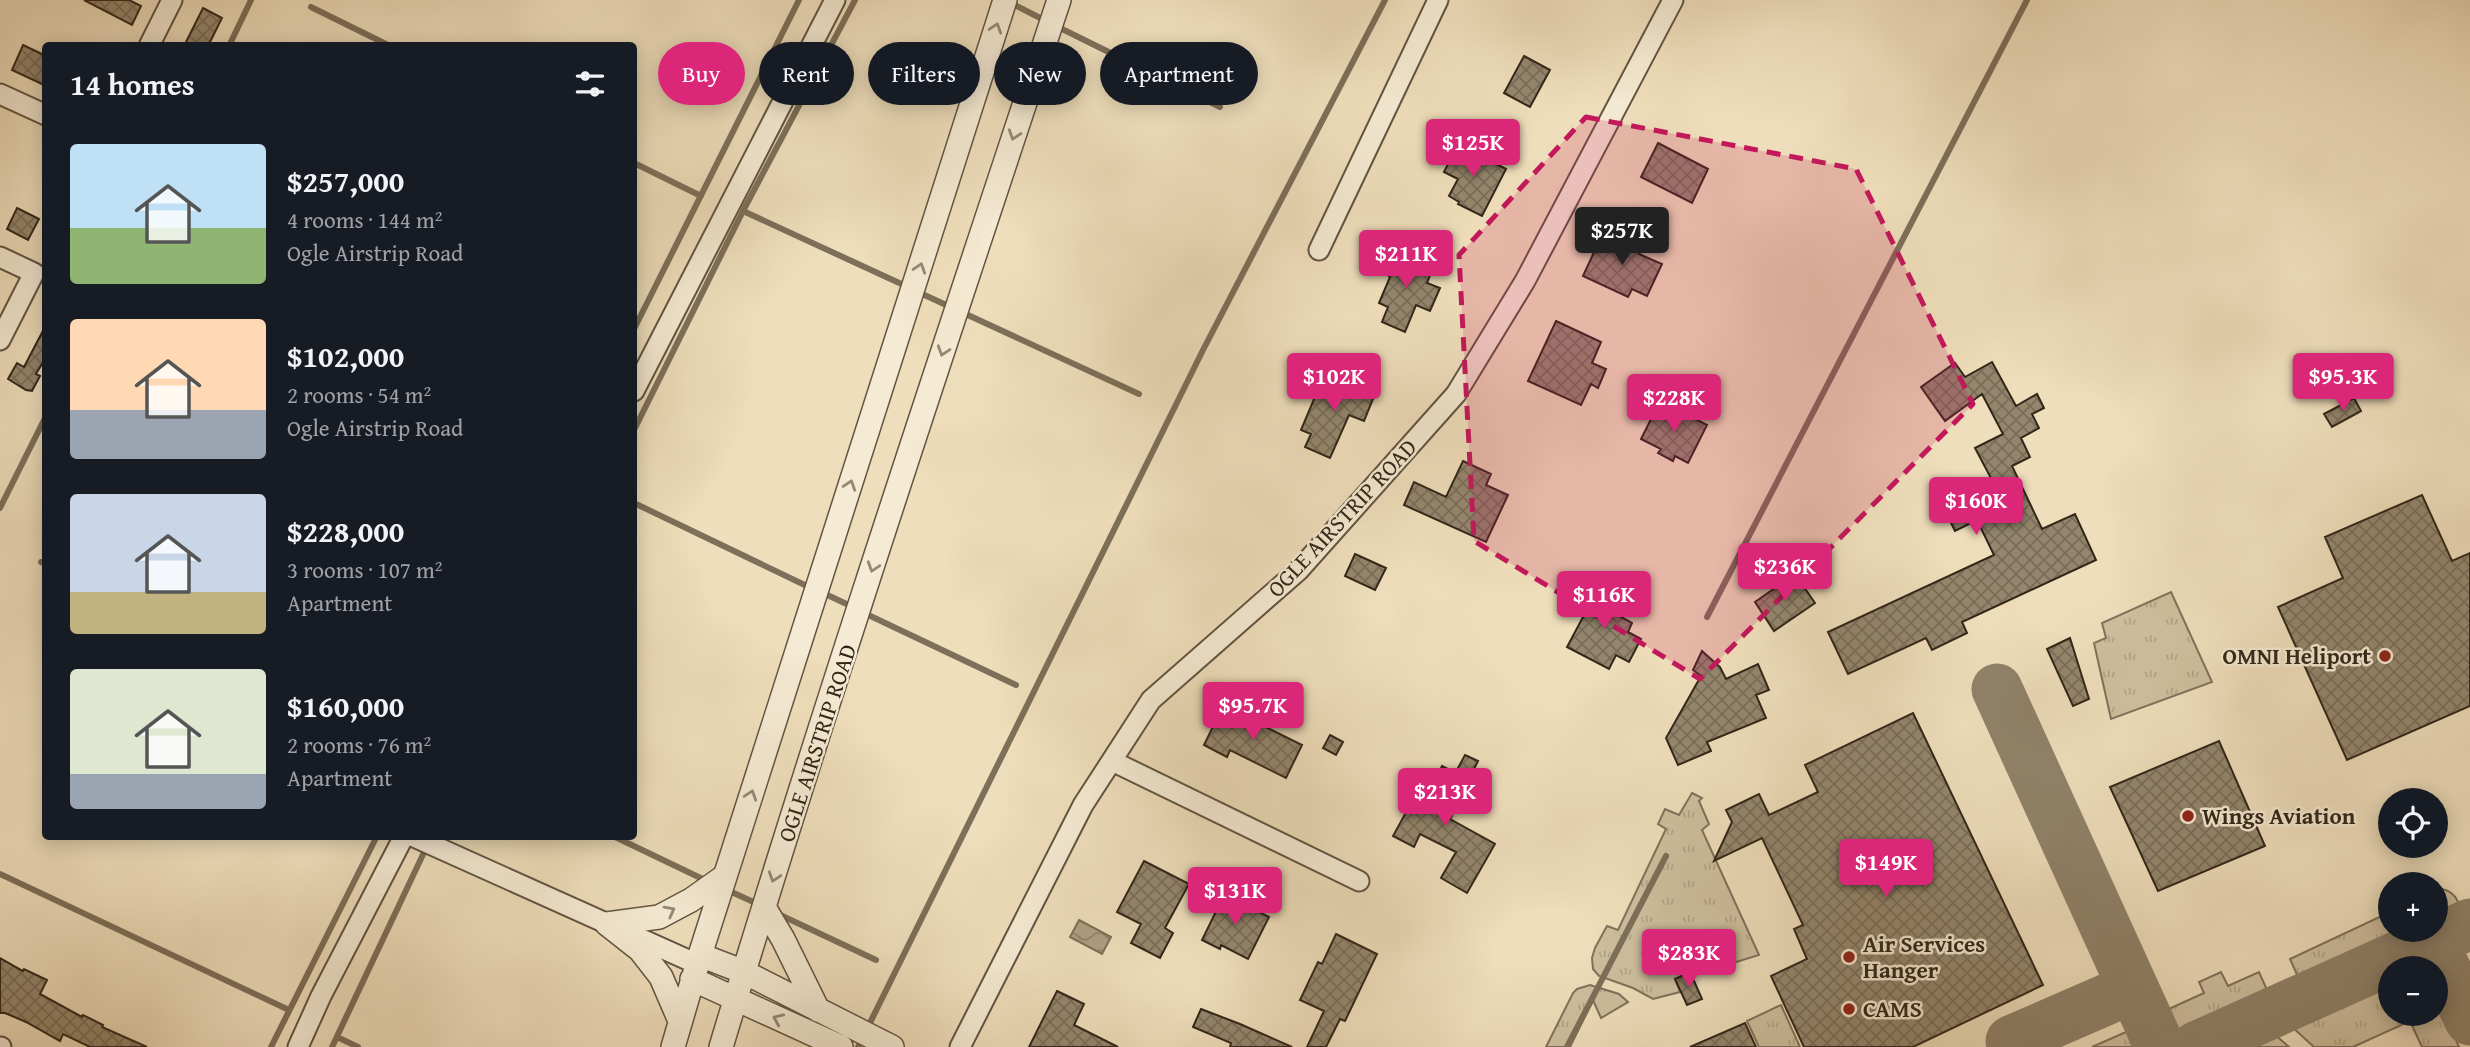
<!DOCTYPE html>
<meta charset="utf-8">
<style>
:root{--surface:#171b24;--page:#242831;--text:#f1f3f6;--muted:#9ea1a6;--accent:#db2777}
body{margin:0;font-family:"Gentium Book Plus",serif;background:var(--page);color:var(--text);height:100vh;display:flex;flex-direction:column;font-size:26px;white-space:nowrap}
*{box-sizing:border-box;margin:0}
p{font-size:23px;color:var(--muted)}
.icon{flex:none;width:38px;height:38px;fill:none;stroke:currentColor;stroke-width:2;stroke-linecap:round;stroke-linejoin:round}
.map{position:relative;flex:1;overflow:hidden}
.sheet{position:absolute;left:42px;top:42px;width:595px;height:798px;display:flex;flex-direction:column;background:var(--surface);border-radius:7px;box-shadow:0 4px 18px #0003}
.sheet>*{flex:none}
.hud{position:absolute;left:658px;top:42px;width:665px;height:63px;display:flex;gap:14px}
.fabs{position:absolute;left:2378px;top:788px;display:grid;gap:14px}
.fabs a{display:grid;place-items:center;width:70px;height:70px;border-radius:50%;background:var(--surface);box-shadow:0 4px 18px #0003;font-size:35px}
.price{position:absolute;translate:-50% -60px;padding:0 16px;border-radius:7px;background:var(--accent);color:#fff;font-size:23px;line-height:46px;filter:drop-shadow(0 2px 4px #0008)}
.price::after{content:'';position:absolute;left:50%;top:42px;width:21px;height:16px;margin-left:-10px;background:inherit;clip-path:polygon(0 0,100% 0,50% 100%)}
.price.active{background:#222;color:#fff}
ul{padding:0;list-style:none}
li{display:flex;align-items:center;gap:21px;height:175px;padding:0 28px}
li span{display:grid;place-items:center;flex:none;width:196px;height:140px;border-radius:7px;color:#555}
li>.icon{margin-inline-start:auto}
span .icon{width:84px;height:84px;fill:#fffc;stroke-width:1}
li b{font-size:30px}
h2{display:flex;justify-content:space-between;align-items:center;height:84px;padding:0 28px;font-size:30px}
.pill{padding:0 24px;border-radius:32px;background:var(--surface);box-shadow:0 4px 18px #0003;font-size:24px;line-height:63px}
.pill.active{background:var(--accent);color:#fff}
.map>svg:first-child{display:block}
.grass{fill:url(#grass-tufts);stroke:#80725c;stroke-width:2}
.water{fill:url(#water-waves);stroke:#7d6f59;stroke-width:2}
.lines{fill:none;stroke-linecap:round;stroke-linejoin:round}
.stream{stroke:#7d6f59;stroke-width:6}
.taxiway{stroke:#90826a;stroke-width:51}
.building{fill:url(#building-cross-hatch);stroke:#322619;stroke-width:2}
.minor-casing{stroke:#615442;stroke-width:23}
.tertiary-casing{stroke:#615442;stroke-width:26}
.minor{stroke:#f5ead3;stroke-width:19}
.tertiary{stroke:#f5ead3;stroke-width:23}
.oneway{stroke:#948876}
.marked{fill:#c2185b;fill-opacity:0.2;stroke:#c2185b;stroke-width:5;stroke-dasharray:14 9;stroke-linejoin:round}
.poi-dot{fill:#8f2418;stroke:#f5ead3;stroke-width:2.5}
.labels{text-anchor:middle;stroke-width:5;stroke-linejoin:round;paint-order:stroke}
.street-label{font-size:23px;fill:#322619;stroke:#f5ead3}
.poi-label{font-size:23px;font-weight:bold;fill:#322619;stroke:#f5ead3;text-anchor:start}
</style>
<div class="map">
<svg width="2470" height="1047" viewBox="0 0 2470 1047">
<defs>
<pattern id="grass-tufts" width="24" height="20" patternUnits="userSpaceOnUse" patternTransform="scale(1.75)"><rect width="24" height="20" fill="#cfbf9f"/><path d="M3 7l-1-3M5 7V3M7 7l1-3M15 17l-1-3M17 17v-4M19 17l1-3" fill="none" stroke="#b2a488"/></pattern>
<pattern id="water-waves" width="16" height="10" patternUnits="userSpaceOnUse" patternTransform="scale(1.75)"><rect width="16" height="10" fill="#af9f84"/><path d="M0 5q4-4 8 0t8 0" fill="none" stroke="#8f816b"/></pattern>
<pattern id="building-cross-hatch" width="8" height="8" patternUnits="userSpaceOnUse" patternTransform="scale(1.75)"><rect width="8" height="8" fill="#94866d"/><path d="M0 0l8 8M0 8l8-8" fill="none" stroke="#796d59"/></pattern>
</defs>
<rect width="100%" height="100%" fill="#efdebb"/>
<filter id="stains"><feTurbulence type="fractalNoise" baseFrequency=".00286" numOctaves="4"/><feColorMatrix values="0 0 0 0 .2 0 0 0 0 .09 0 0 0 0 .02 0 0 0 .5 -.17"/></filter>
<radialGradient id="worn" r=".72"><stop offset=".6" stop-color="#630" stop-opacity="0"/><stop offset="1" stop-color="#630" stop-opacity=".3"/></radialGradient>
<!-- grass -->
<path class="grass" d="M2171,592l41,90 -101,37 -17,-76 12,-5 -4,-15z
M1692,793l10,5 -3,3 10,23 -7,6 57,125 -68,21 -2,-3 -14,6 5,13 -27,7 -20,-11 -34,-12 -6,-7 -1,-11 3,-10 12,-22 11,4 48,-101 -8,-5 7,-15 14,6z
M2442,889c14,3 24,19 10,29 -5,4 -11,6 -16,8v-36z
M2390,912v17h39l-127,57 -12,-27z
M2221,972l7,14 31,-14 13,29 -98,44 -14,-32 44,-20 -5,-11z
M2390,975v38h46v-19l23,53h-37l-12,-26 -57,26h-39l-24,-22 1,-7 5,-3z
M1590,985l29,9 9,8 -27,16 -8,-18 -23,47h-24l27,-54 4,-4z
M1781,1005l19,42h-41l-12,-26z
M2266,1031l6,1 17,15h-63z
M2126,1032c10,-1 18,4 20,15h-54z"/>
<!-- water -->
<path class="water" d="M1079,920l32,17 -9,17 -32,-17z"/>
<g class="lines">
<!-- stream -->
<path class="stream" d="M1009,2l37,19
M311,7l79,39
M1056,26l164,81
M229,46l22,-46
M634,163l67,33
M743,211l165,76
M918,292l221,102
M634,329l165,-329
M634,430l109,-219 112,-211
M634,503l177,85
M0,508l46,-92
M41,562l5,2
M821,592l32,15
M862,612l154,73
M1707,617l320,-617
M613,836l96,46
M0,874l289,136
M725,889l35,16
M776,913l100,47
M337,1037l21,10
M271,1047l106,-211
M332,1047l95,-201
M858,1047l345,-697 182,-350
M1567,1047l99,-191"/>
<!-- taxiway -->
<path class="taxiway" d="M1997,689l163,358
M2432,941l38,79
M2014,1047l-3,-6 122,-53
M2196,1047l274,-123"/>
</g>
<!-- building -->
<path class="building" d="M84,0h45l12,6 -9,19z
M203,8l19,10 -14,28h-24z
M23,45l23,11v30l-34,-16z
M1524,56l26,14 -20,37 -26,-14z
M1658,143l50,26 -16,34 -51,-26z
M1458,144l48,25 -24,47 -24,-12 1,-2 -10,-6 9,-17 -14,-7z
M17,208l22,11 -11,21 -21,-11z
M1623,235l21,10 -5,9 23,10 -15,32 -15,-7 -4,8 -45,-21 18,-39 17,8z
M1392,251l41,17 -6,15 13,5 -10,23 -14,-6 -11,27 -23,-10 6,-15 -9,-4 11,-26 -7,-6z
M1556,321l45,21 -9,21 14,6 -8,19 -7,-4 -10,21 -53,-24z
M46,325v32l-10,17 4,2 -8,15 -6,-1 -18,-11 9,-16 7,4z
M1992,362l24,44 21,-12 7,14 -12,6 7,14 -18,10 9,19 -18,9 30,63 33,-15 21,46 -134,62 5,11 -35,17 -6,-12 -78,36 -20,-42 166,-77 -17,-35 -22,11 -8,-16 22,-10 -5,-12 28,-13 -17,-32 28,-14 -21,-40 -37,27 -24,-34 34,-24 10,14z
M1325,373l50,21 -11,27 -15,-6 -19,43 -25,-11 6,-13 -10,-4z
M2354,398l7,13 -29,16 -8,-13z
M1657,407l12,6 3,-6 35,18 -19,38 -13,-7 -2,5 -15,-8 3,-4 -20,-10z
M1463,461l28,13 -5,11 22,10 -22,47 -82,-37 10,-23 32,15z
M2422,495l30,66 18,-8v153l-123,54 -69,-153 65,-29 -18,-41z
M1355,554l31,14 -11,22 -30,-14z
M1795,574l20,29 -41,28 -19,-29z
M1600,585l22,12 -8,16 18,10 -4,9 13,7 -12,23 -13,-7 -7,14 -42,-22z
M2070,638l19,61 -16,7 -26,-57z
M1702,651l18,16 6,12 32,-15 11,26 -13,5 10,23 -59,24 4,9 -33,14 -12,-27 35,-62 -8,-6z
M1223,706l79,39 -16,33 -56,-28 -3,7 -23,-12z
M1913,713l130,272 -130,62h-109l-33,-71 36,-17 -13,-30 9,-4 -41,-87 -48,23 18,-39 -6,-12 33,-16 10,21 49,-23 -13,-27z
M1330,735l13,7 -7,13 -13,-7z
M2219,741l46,105 -107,45 -48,-104z
M1465,755l13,6 -7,14 -13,-7z
M1442,766l23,12 -18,36 5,2 -2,3 45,25 -28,49 -26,-15 15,-26 -36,-18 -6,13 -21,-11 34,-62 9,5z
M1144,861l45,23 -24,44 8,5 -13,25 -29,-15 10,-19 -24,-12z
M1224,895l45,22 -21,42 -27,-14 -1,4 -18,-9z
M1336,934l41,20 -32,67 -5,-2 -14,28h-19l17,-36 -24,-11 18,-38 4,2z
M0,958l23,13 1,-2 23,11 -7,14 42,23 1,-2 20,10 -1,2 45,20h-57l-27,-13 -3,7 -34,-19 -21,-9h-5z
M1690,972l12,27 -15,6 -12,-26z
M1057,991l27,13 -10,21 44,22h-89z
M1201,1009l39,15 52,23h-62l1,-4 -38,-16z
M1745,1023l11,24h-66z"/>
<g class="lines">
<!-- minor casing -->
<g class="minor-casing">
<path id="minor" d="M149,46l23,-46
M0,94l46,21
M1319,250l119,-250
M0,257l34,16 -34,67
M634,391l201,-391
M1112,761l247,120
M412,836l285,128
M0,1047h1
M298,1047l23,-51 83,-160
M960,1047l123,-242 68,-105 148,-130 157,-176 69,-113 148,-281"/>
</g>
<!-- tertiary casing -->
<g class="tertiary-casing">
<path id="tertiary" d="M764,907l19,32 35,71
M607,924l52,-7 32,-17 34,-24
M607,924l33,26 21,27 19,44
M700,955l44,17 148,75
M692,979l149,68
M673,1047l27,-92 305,-955
M721,1047c106,-351 223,-699 338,-1047"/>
</g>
<!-- minor -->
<use href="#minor" class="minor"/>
<!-- tertiary -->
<use href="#tertiary" class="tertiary"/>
</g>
<!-- one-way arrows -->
<defs><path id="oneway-chevron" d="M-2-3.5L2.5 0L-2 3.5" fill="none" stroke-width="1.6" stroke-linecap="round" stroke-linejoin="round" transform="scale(1.75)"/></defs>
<g class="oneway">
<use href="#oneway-chevron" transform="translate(996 28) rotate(-72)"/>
<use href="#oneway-chevron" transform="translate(1014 135) rotate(108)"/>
<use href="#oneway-chevron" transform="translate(920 268) rotate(-72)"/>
<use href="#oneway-chevron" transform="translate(943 351) rotate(108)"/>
<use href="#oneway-chevron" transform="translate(850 485) rotate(-72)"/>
<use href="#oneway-chevron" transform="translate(873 567) rotate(108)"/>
<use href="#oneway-chevron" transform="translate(751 795) rotate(-72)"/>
<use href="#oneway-chevron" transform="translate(774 877) rotate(108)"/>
<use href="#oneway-chevron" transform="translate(670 911) rotate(-28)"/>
<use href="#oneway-chevron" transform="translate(778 1019) rotate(-156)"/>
</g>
<!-- marked area -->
<path class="marked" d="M1586,117l270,52 117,235 -273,275 -226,-138 -15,-286z"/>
<!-- markers -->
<g class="poi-dot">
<circle cx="2385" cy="656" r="7"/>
<circle cx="2188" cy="816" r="7"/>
<circle cx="1849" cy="957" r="7"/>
<circle cx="1849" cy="1009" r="7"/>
</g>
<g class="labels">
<!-- street labels -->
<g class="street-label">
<text transform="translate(1342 518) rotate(-47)" y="8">OGLE AIRSTRIP ROAD</text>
<text transform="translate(817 743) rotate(-72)" y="8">OGLE AIRSTRIP ROAD</text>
</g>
<!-- poi labels -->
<g class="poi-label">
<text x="2371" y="664" text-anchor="end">OMNI Heliport</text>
<text x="2202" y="824">Wings Aviation</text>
<text x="1863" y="952">Air Services<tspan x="1863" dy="26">Hanger</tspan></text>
<text x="1863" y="1017">CAMS</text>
</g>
</g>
<rect width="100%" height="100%" filter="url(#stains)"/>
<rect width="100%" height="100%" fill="url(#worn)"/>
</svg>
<div class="fabs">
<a><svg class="icon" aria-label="locate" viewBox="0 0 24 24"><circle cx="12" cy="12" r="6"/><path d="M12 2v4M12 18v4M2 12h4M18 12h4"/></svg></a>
<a>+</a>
<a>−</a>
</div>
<b class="price" style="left:1473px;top:179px">$125K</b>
<b class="price active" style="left:1622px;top:267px">$257K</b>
<b class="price" style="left:1406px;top:290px">$211K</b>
<b class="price" style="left:1334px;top:413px">$102K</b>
<b class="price" style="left:2343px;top:413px">$95.3K</b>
<b class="price" style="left:1674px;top:434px">$228K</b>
<b class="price" style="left:1976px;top:537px">$160K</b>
<b class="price" style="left:1785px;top:603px">$236K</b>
<b class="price" style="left:1604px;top:631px">$116K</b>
<b class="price" style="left:1253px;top:742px">$95.7K</b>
<b class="price" style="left:1445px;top:828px">$213K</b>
<b class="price" style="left:1886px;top:899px">$149K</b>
<b class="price" style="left:1235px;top:927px">$131K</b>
<b class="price" style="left:1689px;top:989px">$283K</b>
<div class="hud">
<a class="pill active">Buy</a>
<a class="pill">Rent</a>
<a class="pill">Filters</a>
<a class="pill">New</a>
<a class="pill">Apartment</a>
</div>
<section class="sheet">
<h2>14 homes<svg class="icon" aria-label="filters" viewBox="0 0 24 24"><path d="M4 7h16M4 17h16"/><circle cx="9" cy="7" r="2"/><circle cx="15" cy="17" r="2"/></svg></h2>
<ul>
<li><span style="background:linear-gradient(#bfe0f5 60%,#8fb573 0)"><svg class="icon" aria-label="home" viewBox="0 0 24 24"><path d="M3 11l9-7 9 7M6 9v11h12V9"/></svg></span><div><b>$257,000</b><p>4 rooms · 144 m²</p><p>Ogle Airstrip Road</p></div></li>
<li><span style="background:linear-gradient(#ffd9b3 65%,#9aa5b1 0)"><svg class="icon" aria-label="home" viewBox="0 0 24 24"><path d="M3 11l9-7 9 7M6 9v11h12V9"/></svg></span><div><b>$102,000</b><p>2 rooms · 54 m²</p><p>Ogle Airstrip Road</p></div></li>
<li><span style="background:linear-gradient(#c9d6e8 70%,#c2b280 0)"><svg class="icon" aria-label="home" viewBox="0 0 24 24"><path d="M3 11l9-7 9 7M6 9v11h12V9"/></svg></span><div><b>$228,000</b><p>3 rooms · 107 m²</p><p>Apartment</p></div></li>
<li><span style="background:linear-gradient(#dfe7d0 75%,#9aa5b1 0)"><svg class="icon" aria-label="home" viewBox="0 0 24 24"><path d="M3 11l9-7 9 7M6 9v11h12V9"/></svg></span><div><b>$160,000</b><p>2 rooms · 76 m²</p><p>Apartment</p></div></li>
</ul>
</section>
</div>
